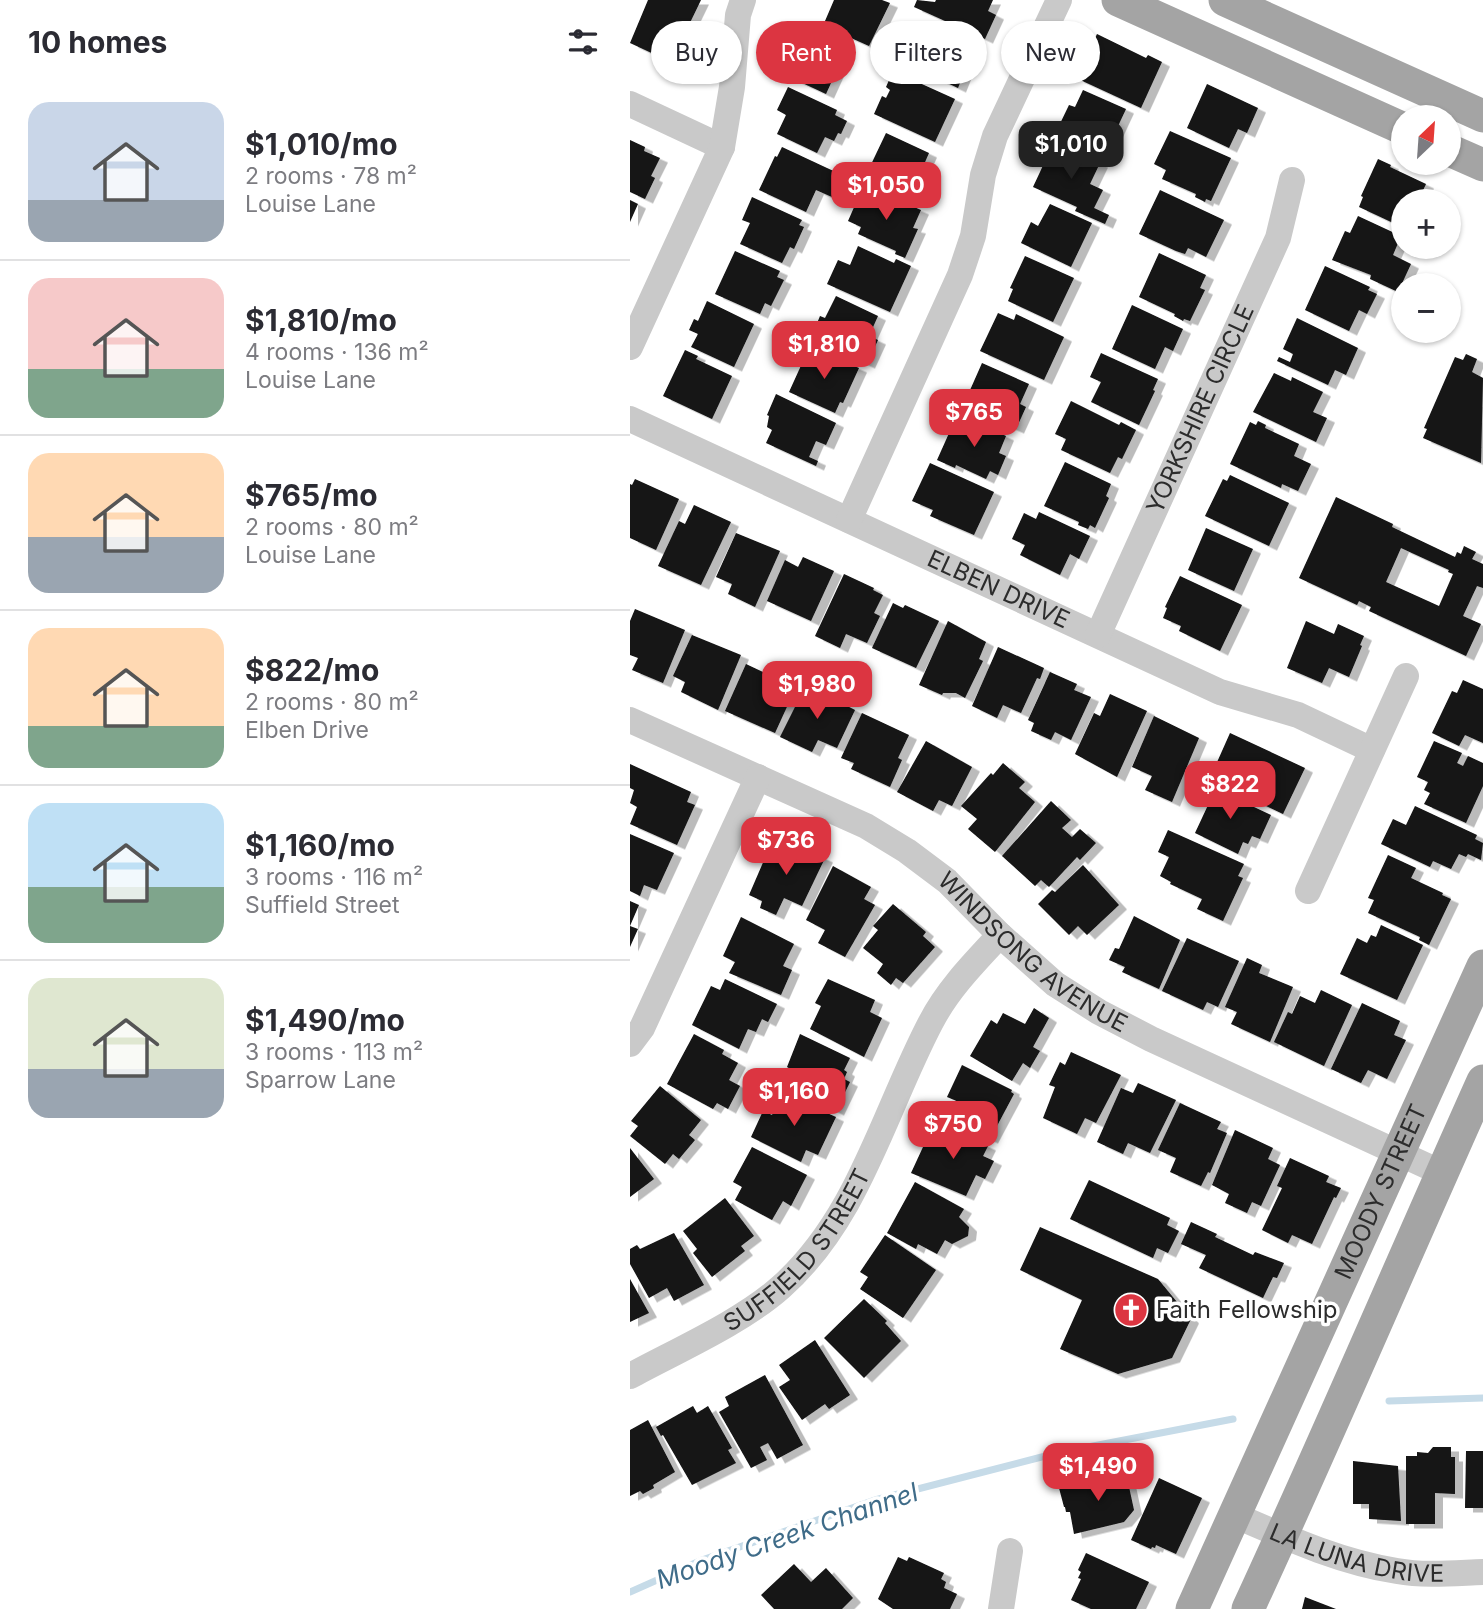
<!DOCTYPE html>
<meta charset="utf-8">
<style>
:root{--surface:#fff;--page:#f2f2f3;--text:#2b2b33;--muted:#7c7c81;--line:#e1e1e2;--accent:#dc3541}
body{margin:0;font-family:Inter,sans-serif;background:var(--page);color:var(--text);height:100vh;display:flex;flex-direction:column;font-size:26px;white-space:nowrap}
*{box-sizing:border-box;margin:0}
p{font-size:23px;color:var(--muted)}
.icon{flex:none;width:38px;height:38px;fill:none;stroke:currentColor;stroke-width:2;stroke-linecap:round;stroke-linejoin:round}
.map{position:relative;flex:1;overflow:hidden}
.sheet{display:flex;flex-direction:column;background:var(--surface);width:630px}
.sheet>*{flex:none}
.guide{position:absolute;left:21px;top:21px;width:665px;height:63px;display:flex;gap:14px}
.needle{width:46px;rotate:25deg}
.controls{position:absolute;left:761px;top:105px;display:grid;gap:14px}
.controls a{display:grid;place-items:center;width:70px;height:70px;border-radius:50%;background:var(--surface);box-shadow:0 2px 5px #0004;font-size:35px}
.price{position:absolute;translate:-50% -60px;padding:0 16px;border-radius:14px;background:var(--accent);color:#fff;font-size:23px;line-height:46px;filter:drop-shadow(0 2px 4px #0008)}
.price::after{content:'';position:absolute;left:50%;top:42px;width:21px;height:16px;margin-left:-10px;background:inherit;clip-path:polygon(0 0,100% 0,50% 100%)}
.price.on{background:#222;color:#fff}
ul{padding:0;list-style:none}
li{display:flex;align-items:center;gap:21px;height:175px;padding:0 28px}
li+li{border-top:2px solid var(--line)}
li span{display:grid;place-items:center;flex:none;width:196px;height:140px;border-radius:21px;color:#555}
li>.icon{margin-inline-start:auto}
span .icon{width:84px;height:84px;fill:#fffc;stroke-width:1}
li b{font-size:30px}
h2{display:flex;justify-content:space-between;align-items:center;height:84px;padding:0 28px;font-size:30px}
.tag{padding:0 24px;border-radius:32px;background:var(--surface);box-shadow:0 2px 5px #0004;font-size:24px;line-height:63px}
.tag.on{background:var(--accent);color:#fff}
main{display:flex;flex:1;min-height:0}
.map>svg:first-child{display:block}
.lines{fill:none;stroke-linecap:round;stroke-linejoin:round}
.stream{stroke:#c6dbe8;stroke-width:7}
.building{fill:#131313;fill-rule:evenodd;filter:url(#shadow)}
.minor{stroke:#c9c9c9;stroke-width:26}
.major{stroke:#a4a4a4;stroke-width:33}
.labels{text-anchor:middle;stroke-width:7;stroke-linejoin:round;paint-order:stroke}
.street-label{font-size:24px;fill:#2c2c2c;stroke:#fff}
.poi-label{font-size:24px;fill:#2c2c2c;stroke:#fff;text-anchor:start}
.water-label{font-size:26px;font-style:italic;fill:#3f6c89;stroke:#fff}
</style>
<main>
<section class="sheet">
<h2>10 homes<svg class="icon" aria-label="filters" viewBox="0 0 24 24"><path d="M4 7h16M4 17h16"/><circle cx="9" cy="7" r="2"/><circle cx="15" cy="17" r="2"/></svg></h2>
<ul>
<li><span style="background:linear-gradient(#c9d6e8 70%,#9aa5b1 0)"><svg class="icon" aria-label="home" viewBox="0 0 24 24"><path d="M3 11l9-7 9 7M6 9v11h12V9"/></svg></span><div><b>$1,010/mo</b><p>2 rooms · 78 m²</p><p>Louise Lane</p></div></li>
<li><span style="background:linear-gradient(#f6c9c9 65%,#7fa58c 0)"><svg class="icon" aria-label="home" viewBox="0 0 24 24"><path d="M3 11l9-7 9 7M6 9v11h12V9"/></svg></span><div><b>$1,810/mo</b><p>4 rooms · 136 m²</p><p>Louise Lane</p></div></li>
<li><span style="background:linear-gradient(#ffd9b3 60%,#9aa5b1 0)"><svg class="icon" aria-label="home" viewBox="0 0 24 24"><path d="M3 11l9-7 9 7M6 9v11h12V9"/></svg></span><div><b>$765/mo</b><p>2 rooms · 80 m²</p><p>Louise Lane</p></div></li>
<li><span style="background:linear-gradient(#ffd9b3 70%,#7fa58c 0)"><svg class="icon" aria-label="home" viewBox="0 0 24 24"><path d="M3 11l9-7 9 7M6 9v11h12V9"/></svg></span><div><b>$822/mo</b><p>2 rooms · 80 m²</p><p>Elben Drive</p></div></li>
<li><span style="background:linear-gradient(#bfe0f5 60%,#7fa58c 0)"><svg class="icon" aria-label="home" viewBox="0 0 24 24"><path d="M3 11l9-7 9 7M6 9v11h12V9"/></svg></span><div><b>$1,160/mo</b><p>3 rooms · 116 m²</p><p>Suffield Street</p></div></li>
<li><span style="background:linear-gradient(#dfe7d0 65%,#9aa5b1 0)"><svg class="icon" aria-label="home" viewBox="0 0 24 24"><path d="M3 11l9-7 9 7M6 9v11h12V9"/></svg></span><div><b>$1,490/mo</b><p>3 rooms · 113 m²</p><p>Sparrow Lane</p></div></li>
</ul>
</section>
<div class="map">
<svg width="853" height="1609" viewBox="0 0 853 1609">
<defs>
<filter id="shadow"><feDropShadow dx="8" dy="4.5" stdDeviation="0" flood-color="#0004"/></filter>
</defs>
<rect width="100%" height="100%" fill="#fff"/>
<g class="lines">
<!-- stream -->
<path class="stream" d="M759,1401l94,-3
M0,1592l72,-32 173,-60 182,-47 176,-34"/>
</g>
<!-- building -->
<path class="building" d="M18,0h53l-30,62 -41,-19z
M204,0h48l8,3 -21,43 -29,-13 -1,3 -17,-8z
M287,0l18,2 1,-2h57l-5,11 8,4 -11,24 -71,-32z
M299,22l47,21 -18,45 -49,-23 8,-16 -9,-5 9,-20 9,5z
M174,27l8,4 -1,3 35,16 -20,44 -45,-21 6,-13 -3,-2 13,-30 6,2z
M467,34l49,24 2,-3 14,7 -21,46 -65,-30z
M263,71l62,28 -20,43 -61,-28 8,-18 4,2 4,-8 -4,-3z
M577,84l51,24 -11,25 -9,-4 -9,19 -42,-20z
M158,87l49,23 -2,5 12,6 -6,13 -3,-1 -4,8 -9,-4 -8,16 -40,-19 9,-19 -9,-5z
M453,90l43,19 -21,45 -50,-20 14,-29 6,2z
M540,131l61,27 -20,43 -5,-2 -1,3 -10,-5 1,-3 -34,-15 4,-9 -12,-6z
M256,133l43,20 -11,25 3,1 -8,18 -47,-22z
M0,140l15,7 -1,4 16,7 -9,18 4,2 -10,21 -15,-7z
M424,142l46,21 -10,21 13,6 -9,18 15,7 -4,9 -30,-13 2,-4 -44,-20z
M152,147l60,28 -10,22 -16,-7 -10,22 -47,-22 16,-34 2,1z
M748,159l13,6 -1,2 36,17 -8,17h-14v27l-45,-21 4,-10 -2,-1z
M530,190l64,30 -18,37 -18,-9 -3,6 -9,-3 -37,-17z
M247,191l44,19 -8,18 5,1 -13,29 -10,-4 1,-3 -38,-17 3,-7 -13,-6 11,-25 13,6z
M122,197l50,23 -3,5 5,2 -10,22 -4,-2 -8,16 -42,-19 10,-21 -8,-3z
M0,200l8,4 -8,18z
M420,204l42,19 -21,44 -50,-24 10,-21 7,4z
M728,216l43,20 -8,19 18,9 -13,28 -28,-13 1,-4 -39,-15 13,-29 5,2z
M228,246l36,17 2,-4 15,7 -21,46 -63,-28 11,-24 12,5z
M105,251l45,20 -3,6 7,3 -13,26 -6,-3 -5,11 -45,-20z
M529,253l47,22 -6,13 5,2 -15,31 -6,-2 -1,2 -9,-5 1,-2 -36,-17z
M395,256l49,22 -21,44 -45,-21 5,-12 -3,-1z
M695,266l45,21 -2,3 9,4 -10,20 -8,-4 -10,21 -44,-21z
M206,296l42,20 -9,20 9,4 -11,24 -52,-23 3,-6 -5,-2 7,-17 5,2z
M77,301l47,23 -20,43 -43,-20 7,-13 -9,-4 5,-11 4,2z
M502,305l51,24 -10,22 -8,-4 -10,22 -43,-20z
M368,313l16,7 2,-6 48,23 -20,43 -64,-29z
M667,318l61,30 -12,27 -11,-5 -7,15 -51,-24 2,-4 11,5 3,-8 -10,-5z
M179,348l35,16 1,-2 14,6 -16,35 -3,-1 -5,11 -46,-21z
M55,350l13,6 -2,3 36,17 -20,43 -49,-23z
M471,353l57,26 -5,11 2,1 -16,34 -48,-23 10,-20 -11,-5z
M836,354l11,5 -5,13 11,6 -2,85 -58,-25 4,-9 -3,-1 31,-71 8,3z
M352,363l47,21 -9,20 6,3 -10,22 -53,-23z
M644,373l17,8 1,-4 31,15 -10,20 14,6 -11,24 -63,-30z
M146,394l60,29 -10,22 -10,-4 -7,16 9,4 -2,5 -50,-23 6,-13 -5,-3 2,-11 -2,-1z
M441,401l48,24 2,-3 15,8 -14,29 -4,-2 -8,16 -49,-23 5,-11 -11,-5z
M333,416l43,20 -7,17 7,3 -8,19 -8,-4 -4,8 -30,-14 -1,3 -18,-8 13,-29 5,2z
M628,421l8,4 -1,3 34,16 -5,12 17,8 -13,27 -16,-7 -1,4 -51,-24 20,-42 6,3z
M435,462l46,22 -5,12 3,2 -14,30 -5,-3 -2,4 -10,-4 1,-3 -35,-16z
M300,463l64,29 -20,43 -44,-19 3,-6 -21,-9z
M600,475l59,28 -20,43 -64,-30 18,-37 4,2z
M5,479l44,20 -23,51 -26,-12v-54l2,1z
M706,497l57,27 -1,3 63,30 2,-5 4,2 3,-8 12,6 -4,7 11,5v24l-6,-2 -14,30 18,8 -15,32 -97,-45 2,-4 -12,-6 -2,4 -58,-27zM771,548l48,22 -1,2 5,2 -14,32 -53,-24z
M64,505l37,17 -30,63 -43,-19 21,-45 6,3z
M409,512l51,24 -11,23 -9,-5 -10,21 -40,-20 5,-10 -13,-6 12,-26 12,6z
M576,528l47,21 -19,42 -46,-21z
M106,533l44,18 -25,56 -27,-13 4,-10 -16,-7z
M173,557l31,14 -23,50 -44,-20 18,-41 13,7z
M214,574l30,14 -1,2 10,5 -9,18 6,3 -13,27 -21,-9 -6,14 -25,-12z
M550,576l62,29 -22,46 -41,-20 2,-5 -18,-8 4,-10 -2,-1z
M263,603l10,5 2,-3 34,16 -23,47 -44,-20z
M5,609l50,21 -22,53 -31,-13 6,-12 -8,-3v-34z
M318,621l38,21 -7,17 4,2 -18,37 -9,-5h-13l-1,2 -23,-10z
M676,621l28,13 4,-10 26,12 -4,9 2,1 -13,31 -20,-9 -7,15 -35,-15z
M62,635l49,20 -23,55 -37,-18 4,-10 -12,-6z
M368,647l46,21 -4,11 -3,-1 -16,35 -18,-8 -6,13 -25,-12z
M116,664l19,9 3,-7 18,8 -3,7 13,6 -21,46 -50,-22z
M420,672l27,12 -3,6 17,7 -20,43 -16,-8 -4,8 -20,-9 3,-8 -6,-3z
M833,680l20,9v54l-18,-8 -6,11 -27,-13 20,-42 5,2z
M176,685l49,25 -18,38 -19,-8 -6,12 -32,-15z
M480,694l37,17 -30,66 -42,-23 19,-41 6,3z
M232,713l47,22 -11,23 4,2 -12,27 -39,-18 3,-6 -13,-5z
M524,716l45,22 -27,64 -27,-12 7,-14 -20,-9z
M600,733l75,35 -22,46 -55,-26 5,-10 -19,-9z
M296,741l46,26 -20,39 -13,-6 -6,11 -36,-19z
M804,741l28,12 -5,10 6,3 5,-10 15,7v23l-17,37 -42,-19 6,-11 -6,-3 4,-8 -11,-5z
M373,763l22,19 -6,6 16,14 -40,50 -27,-23 9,-10 -16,-13 30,-33 2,2z
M0,764l61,28 -4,10 8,3 -18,40 -47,-21 7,-17 -7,-4 4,-13 -4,-2z
M577,785l64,30 -11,24 -8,-3 -4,8 -5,-2 -5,12 -43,-21 14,-30 -8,-3z
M421,801l20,19 -9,8 10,9 8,-8 16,14 -16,17 -3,-3 -28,30 -8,-7 -6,6 -33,-30z
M785,806l62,29 -2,4 8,4 -2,17 -13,-6 -2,3 -7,-3 -8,15 -18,-8 -3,6 -49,-23 12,-25 13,6z
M538,830l76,34 -6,12 5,2 -20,43 -26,-12 5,-10 -32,-15 1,-2 -11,-6 9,-19 -11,-5z
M0,834l44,19 -17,37 -13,-5 -4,11 -10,-5z
M141,844l20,10 5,-9 29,13 -23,48 -18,-8 -8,17 -16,-7 2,-7 -13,-6z
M758,855l28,13 -5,10 32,15 -1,2 9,4 -22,46 -10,-5 1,-3 -52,-24 6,-13 -6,-2z
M453,865l36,40 -32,30 -9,-9 -9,9 -31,-31 14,-14 3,2z
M203,866l38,21 -7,12 11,6 -30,52 -27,-14 7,-13 -19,-10z
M0,901l9,4 -9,21 8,3 -8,18z
M263,904l33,28 -3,4 12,11 -32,36 -7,-5 -5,7 -14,-12 6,-9 -20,-16 15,-18 -5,-4z
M504,916l46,24 -21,49 -37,-17 3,-5 -16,-7 6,-12 4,1z
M111,917l53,27 -11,22 9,4 -11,25 -52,-22 6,-11 -12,-6z
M751,925l42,20 -26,55 -57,-26 17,-36 10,5 4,-8 5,2z
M557,938l52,23 -21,46 -11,-5 -4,8 -41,-19z
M617,958l15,7 -3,8 34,14 -23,55 -39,-18 6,-12 -12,-5z
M95,979l52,25 -9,18 -6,-3 -6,13 -8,-3 -9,20 -47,-24 19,-39 9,4z
M198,979l47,21 -5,12 12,6 -18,39 -54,-28 11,-23 -6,-3z
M691,990l31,15 -28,61 -50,-24 14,-30 4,2 8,-18 15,7z
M732,1003l38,18 -6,14 12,5 -19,39 -19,-9 -7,13 -30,-14z
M404,1008l15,10 -16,29 7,4 -10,17 -7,-5 -11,18 -42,-25 21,-36 6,4 6,-11 22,11z
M64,1034l30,16 -2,4 16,9 -9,17 11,6 -12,23 -11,-6 -4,6 -46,-25z
M170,1034l50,24 -6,12 3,2 -3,7 6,3 -14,29 -44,-22 7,-15 -12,-7z
M441,1052l50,23 -25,48 -11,-5 -8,16 -34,-16 12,-31 -6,-2 11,-23 5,3z
M332,1065l50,25 -1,2 3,2 -24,45 -40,-18 9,-19 -12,-5z
M508,1083l38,17 -26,53 -22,-10 -5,11 -26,-12 24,-54 12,5z
M30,1086l41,34 -12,15 6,5 -16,19 -6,-5 -8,10 -35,-28 8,-10 -7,-5z
M152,1093l54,24 -18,38 -12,-5 -5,12 -50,-25 12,-26 9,4z
M550,1103l41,19 -4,7 10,4 -17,40 -2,-1 -7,14 -31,-14 6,-14 -18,-8z
M315,1126l43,20 -5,10 11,5 -9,18 -9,-4 -10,21 -55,-23 18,-39 10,5z
M605,1130l38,18 -5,11 12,6 -19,41 -9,-4 -5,11 -22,-10 4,-9 -17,-9z
M122,1147l55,28 -16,31 -8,-5 -11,19 -37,-20 7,-13 -9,-5z
M0,1148l24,31 -24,18z
M660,1158l39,18 -3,6 15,6 -5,10 -2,-1 -22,47 -20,-9 -4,8 -26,-13 20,-42 -5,-2z
M459,1180l81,38 -3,7 12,6 -11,22 -11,-5 -4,10 -83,-39z
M285,1182l49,27 -5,8 10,10 -1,9 -16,8 -7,-4 -8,14 -19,-10 -2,5 -29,-16z
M95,1198l29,38 -13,10 4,5 -33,26 -19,-24 4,-4 -14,-18z
M561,1222l26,12 -2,3 38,18 2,-3 29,11 -7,15 -4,-1 -10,21 -64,-30 7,-13 -25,-11z
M410,1227l118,52 33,40 -19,39 -54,16 -58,-25 22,-49 -62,-30z
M44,1233l30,52 -30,16 -7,-13 -18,10 -19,-34v-15l7,-4 3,4z
M255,1235l51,35 -33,48 -43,-29 8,-12 -8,-5z
M0,1279l19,34 -19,9z
M234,1299l23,22 -2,2 16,18 -37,37 -40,-40z
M185,1340l35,55 -21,14 -4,-5 -23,16 -23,-33 11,-7 -11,-15z
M135,1375l38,70 -26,14 -9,-16 -8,4 7,13 -16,8 -32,-56 10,-6 -4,-9z
M63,1406l4,7 11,-7 24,42 -4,2 8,13 -44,22 -29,-50 -2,1 -5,-9z
M18,1420l27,52 -22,13 1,3 -11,6 -3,-3 -10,5v-66z
M803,1447h18v10h4v37l-20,-1v31h-29v-68h11v-4l11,1z
M836,1451h17v57h-18z
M723,1461l45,5 3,55 -32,-2v-15h-16z
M496,1473l8,37 -10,12 -50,12 -4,-22h-4l-1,-5h-1l-5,-19z
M529,1478l43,20 -26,56 -20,-9 -1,3 -3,-1 -1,2 -20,-9z
M456,1553l63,29 -13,27h-45l-20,-9 10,-21 -3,-1 3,-6 -3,-2z
M268,1557l9,4 2,-4 35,16 -3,6 5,3 -2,6 13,6 -7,15h-57l-15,-10z
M164,1564l17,18 15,-14 27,30 -11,11h-68l-13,-14z
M675,1597l31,12h-34z"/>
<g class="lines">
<!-- minor -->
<g class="minor">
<path d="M0,104l92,43"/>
<path d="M0,347l92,-200 10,-60 6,-72 5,-15"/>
<path id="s1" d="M0,419l590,273 78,23 74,35"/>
<path d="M219,520l111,-245 13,-39 10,-61 12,-39 64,-136"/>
<path id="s2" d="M468,635l180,-397 14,-58"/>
<path id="s3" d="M0,720l236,106 41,25 40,30 53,54 55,49 44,28 52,27 291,134"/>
<path d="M678,891l98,-215"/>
<path d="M0,1044l12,-16 116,-251"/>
<path id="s4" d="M0,1376c46,-25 112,-54 151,-89 78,-69 103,-176 150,-265 17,-33 44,-60 69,-87"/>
<path id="s5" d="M604,1515c53,23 106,47 163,56 28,5 58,2 86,1"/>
<path d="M371,1609l9,-58"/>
</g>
<!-- major -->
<g class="major">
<path d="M488,0l286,129"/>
<path d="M595,0l258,116"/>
<path d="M819,150l34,15"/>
<path id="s6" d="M562,1609l291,-643"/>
<path d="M618,1609c81,-175 156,-352 235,-528"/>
</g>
</g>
<!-- icons -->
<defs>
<g id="church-disc" transform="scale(1.75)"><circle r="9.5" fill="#dc3541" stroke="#fff"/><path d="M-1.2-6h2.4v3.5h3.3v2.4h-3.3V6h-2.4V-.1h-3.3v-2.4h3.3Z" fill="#fff"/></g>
</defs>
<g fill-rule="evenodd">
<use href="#church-disc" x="501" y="1310"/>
</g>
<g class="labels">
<!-- street labels -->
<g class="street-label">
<text dy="8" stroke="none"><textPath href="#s2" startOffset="248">YORKSHIRE CIRCLE</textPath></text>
<text dy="8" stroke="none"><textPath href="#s1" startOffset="406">ELBEN DRIVE</textPath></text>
<text dy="8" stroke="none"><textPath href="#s3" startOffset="469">WINDSONG AVENUE</textPath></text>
<text dy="8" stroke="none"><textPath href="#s6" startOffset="458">MOODY STREET</textPath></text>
<text dy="8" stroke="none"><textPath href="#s4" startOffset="214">SUFFIELD STREET</textPath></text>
<text dy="8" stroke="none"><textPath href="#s5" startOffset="130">LA LUNA DRIVE</textPath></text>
</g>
<!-- poi labels -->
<g class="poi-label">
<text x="526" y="1318">Faith Fellowship</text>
</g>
<!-- water labels -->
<g class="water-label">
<text transform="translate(157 1536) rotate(-19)" y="9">Moody Creek Channel</text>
</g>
</g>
</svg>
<div class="controls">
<a><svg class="needle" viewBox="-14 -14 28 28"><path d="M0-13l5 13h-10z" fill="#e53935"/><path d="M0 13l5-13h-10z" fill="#7c7c81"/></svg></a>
<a>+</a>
<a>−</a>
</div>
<b class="price on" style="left:441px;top:181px">$1,010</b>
<b class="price" style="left:256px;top:222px">$1,050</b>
<b class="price" style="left:194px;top:381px">$1,810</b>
<b class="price" style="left:344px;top:449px">$765</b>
<b class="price" style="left:187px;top:721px">$1,980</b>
<b class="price" style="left:600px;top:821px">$822</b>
<b class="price" style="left:156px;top:877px">$736</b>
<b class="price" style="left:164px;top:1128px">$1,160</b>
<b class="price" style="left:323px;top:1161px">$750</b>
<b class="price" style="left:468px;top:1503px">$1,490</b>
<div class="guide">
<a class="tag">Buy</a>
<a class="tag on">Rent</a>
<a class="tag">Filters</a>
<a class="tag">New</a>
</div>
</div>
</main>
